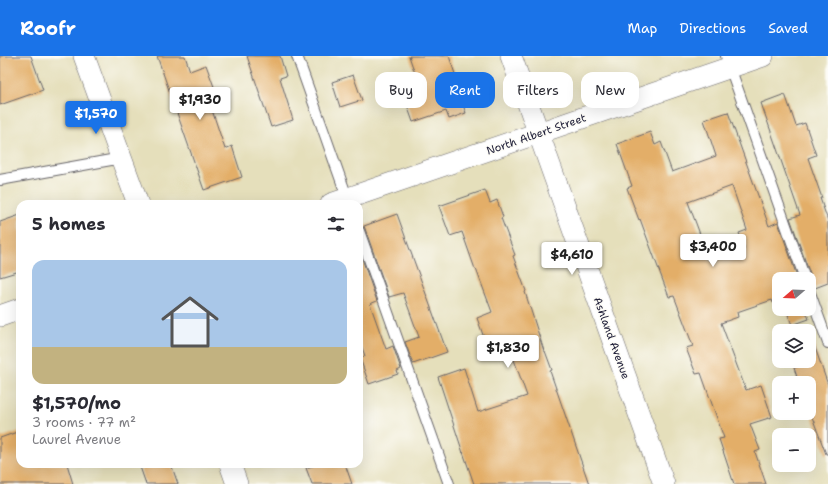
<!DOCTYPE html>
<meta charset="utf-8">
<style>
:root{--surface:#fff;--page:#f7f7f7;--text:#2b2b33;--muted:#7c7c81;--accent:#1a73e8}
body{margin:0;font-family:"Shantell Sans",sans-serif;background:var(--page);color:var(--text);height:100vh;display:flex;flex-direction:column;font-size:15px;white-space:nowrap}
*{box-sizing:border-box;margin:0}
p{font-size:13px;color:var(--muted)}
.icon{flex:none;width:22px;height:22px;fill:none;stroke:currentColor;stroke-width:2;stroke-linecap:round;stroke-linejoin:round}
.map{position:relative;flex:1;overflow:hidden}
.side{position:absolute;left:16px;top:144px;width:347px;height:268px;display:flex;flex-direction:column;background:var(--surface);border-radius:12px;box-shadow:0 4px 16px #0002}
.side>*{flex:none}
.banner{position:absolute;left:375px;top:16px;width:380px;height:36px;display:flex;gap:8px}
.needle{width:26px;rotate:251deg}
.fabs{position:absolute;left:772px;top:216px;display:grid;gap:8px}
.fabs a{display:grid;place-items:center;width:44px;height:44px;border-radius:8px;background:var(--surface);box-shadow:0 4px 16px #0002;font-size:20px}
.price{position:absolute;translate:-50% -34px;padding:0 9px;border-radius:4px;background:#fff;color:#222;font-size:13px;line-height:26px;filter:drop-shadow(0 1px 2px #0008)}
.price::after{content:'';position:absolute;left:50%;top:24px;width:12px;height:9px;margin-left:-6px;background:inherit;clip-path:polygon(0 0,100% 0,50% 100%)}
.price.on{background:var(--accent);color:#fff}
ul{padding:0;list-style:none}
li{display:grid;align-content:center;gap:8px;height:212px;padding:0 16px}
li span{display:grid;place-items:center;height:124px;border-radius:12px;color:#555}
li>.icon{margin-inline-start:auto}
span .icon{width:72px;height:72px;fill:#fffc;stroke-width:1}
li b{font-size:17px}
h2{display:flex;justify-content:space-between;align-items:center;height:48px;padding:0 16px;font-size:17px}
.pill{padding:0 14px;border-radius:12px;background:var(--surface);box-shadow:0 4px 16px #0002;font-size:14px;line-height:36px}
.pill.on{background:var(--accent);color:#fff}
header{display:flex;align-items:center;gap:24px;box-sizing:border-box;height:56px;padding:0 20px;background:var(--accent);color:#fff}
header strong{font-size:19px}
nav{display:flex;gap:22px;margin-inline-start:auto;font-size:14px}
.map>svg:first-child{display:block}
.building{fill:#e3ae67;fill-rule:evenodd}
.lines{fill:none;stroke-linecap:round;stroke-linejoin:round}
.service-casing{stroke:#666468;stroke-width:12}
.minor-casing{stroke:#666468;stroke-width:22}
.service{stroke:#fff;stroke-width:10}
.minor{stroke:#fff;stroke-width:21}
.labels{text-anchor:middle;stroke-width:3;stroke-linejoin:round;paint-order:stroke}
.street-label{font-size:11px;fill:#22223b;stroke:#fdfcf7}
</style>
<header>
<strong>Roofr</strong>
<nav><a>Map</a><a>Directions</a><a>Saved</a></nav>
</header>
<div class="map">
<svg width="828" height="428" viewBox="0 0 828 428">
<rect width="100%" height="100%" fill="#fdfcf7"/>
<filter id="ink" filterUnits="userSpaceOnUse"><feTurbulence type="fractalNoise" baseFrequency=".025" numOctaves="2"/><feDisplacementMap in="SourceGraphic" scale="8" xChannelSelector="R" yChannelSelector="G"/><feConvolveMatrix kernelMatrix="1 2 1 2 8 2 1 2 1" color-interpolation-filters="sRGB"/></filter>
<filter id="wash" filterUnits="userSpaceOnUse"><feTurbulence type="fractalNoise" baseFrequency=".012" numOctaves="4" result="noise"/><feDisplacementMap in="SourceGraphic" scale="16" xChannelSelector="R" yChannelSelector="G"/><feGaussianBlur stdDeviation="0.9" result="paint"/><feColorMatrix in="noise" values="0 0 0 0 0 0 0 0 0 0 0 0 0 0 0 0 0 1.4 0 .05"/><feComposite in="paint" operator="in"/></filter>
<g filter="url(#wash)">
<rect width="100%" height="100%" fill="#e5dfbb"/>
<g id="blocks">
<!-- building -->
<path class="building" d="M0,0h31l12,34 -43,15z
M157,0h28l5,15 16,-6 11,30 -9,3 17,51 7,-3 10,31 -38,13z
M247,0h33l6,20 -6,2 13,42 -22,7z
M409,0h40l16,48 -2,1 3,8 -17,6 -3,-8 -33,11 -6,-17 7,-2 -5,-15 10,-3z
M353,19l9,25 -22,7 -8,-25z
M785,38l11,32 9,-3 11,32 -8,3 14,40h-2l8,23v62l-13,5 -2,-3 -4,-1 2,-3v-4l-21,-59 10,-3 -39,-112z
M728,56l41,114 9,-4 20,57h-19v22l-6,2 -1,-3 -35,12 1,5 -17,6 25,67 15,-5 11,32 -22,7 10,26 -5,2 11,32h-32l-15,-45 5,-1 -23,-65 -5,1 -10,-26 7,-2 -19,-50 -5,1 -29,-78 -1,1 -12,-32 5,-2 -15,-42 33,-12 5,13 6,-3 11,30 44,-16 -12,-36zM732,130l15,44 -8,3 6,16 -35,12 -22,-59z
M485,134l5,13 7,-3 6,17 -2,1 14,37 -2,1 13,35 -1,1 19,59h1l7,19 -2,1 39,113h-115l-11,-32v1l-25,-76 26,-9 14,44 49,-16 -19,-53 -20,6 -11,-31 15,-6 -16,-43h-1l-13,-37 -12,4 -11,-30z
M397,158l50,138 -34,12 -8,-22 14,-5 -16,-44 -14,4 -25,-71z
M20,159v56l-20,6v-55z
M359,194l18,51 -7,3 16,45 7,-3 8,23 -4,2 1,3 -29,10 -9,-26 5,-2 -6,-17z
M786,253h19l4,10 -17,6z
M809,283h3l16,46v69h-2l-17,-45v-26h-10l-5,-15 15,-5z
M20,375v33h47l6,20h-73v-46z
M139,408h32l7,20h-32z
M319,408h26l7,20h-40l-6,-16z"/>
</g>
</g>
<g filter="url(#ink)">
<use href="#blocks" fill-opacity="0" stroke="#666468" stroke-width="1"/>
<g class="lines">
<!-- service casing -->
<g class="service-casing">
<path id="service" d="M297,0l51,144
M726,0l79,223
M0,124l122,-22
M359,175l90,253
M809,234l19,53"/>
</g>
<!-- minor casing -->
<g class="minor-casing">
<path id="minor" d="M84,0l54,148
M511,0l153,428
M331,148l432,-148
M0,260l20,-7
M230,408l7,20"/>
</g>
<!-- service -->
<use href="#service" class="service"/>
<!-- minor -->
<use href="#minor" class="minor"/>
</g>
</g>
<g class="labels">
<!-- street labels -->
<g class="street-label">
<text transform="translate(536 78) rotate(-19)" y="4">North Albert Street</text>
<text transform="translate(612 282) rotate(70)" y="4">Ashland Avenue</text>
</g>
</g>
</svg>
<div class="fabs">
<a><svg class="needle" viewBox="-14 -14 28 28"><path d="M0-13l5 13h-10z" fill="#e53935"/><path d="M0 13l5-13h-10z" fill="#7c7c81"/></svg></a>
<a><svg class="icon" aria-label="layers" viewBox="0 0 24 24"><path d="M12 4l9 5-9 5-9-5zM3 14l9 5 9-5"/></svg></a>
<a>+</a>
<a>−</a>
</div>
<b class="price" style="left:200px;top:65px">$1,930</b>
<b class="price on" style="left:96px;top:79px">$1,570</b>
<b class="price" style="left:713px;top:212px">$3,400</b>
<b class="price" style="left:572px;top:220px">$4,610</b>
<b class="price" style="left:508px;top:313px">$1,830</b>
<div class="banner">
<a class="pill">Buy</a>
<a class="pill on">Rent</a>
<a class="pill">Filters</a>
<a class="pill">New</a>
</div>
<section class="side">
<h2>5 homes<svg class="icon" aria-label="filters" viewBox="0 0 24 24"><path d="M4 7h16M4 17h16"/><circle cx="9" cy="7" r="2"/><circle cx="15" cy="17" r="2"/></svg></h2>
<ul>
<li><span style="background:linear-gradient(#a9c7e8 70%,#c2b280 0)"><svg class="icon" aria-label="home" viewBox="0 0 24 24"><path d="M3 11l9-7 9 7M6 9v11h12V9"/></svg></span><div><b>$1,570/mo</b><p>3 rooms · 77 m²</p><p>Laurel Avenue</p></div></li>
</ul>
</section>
</div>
